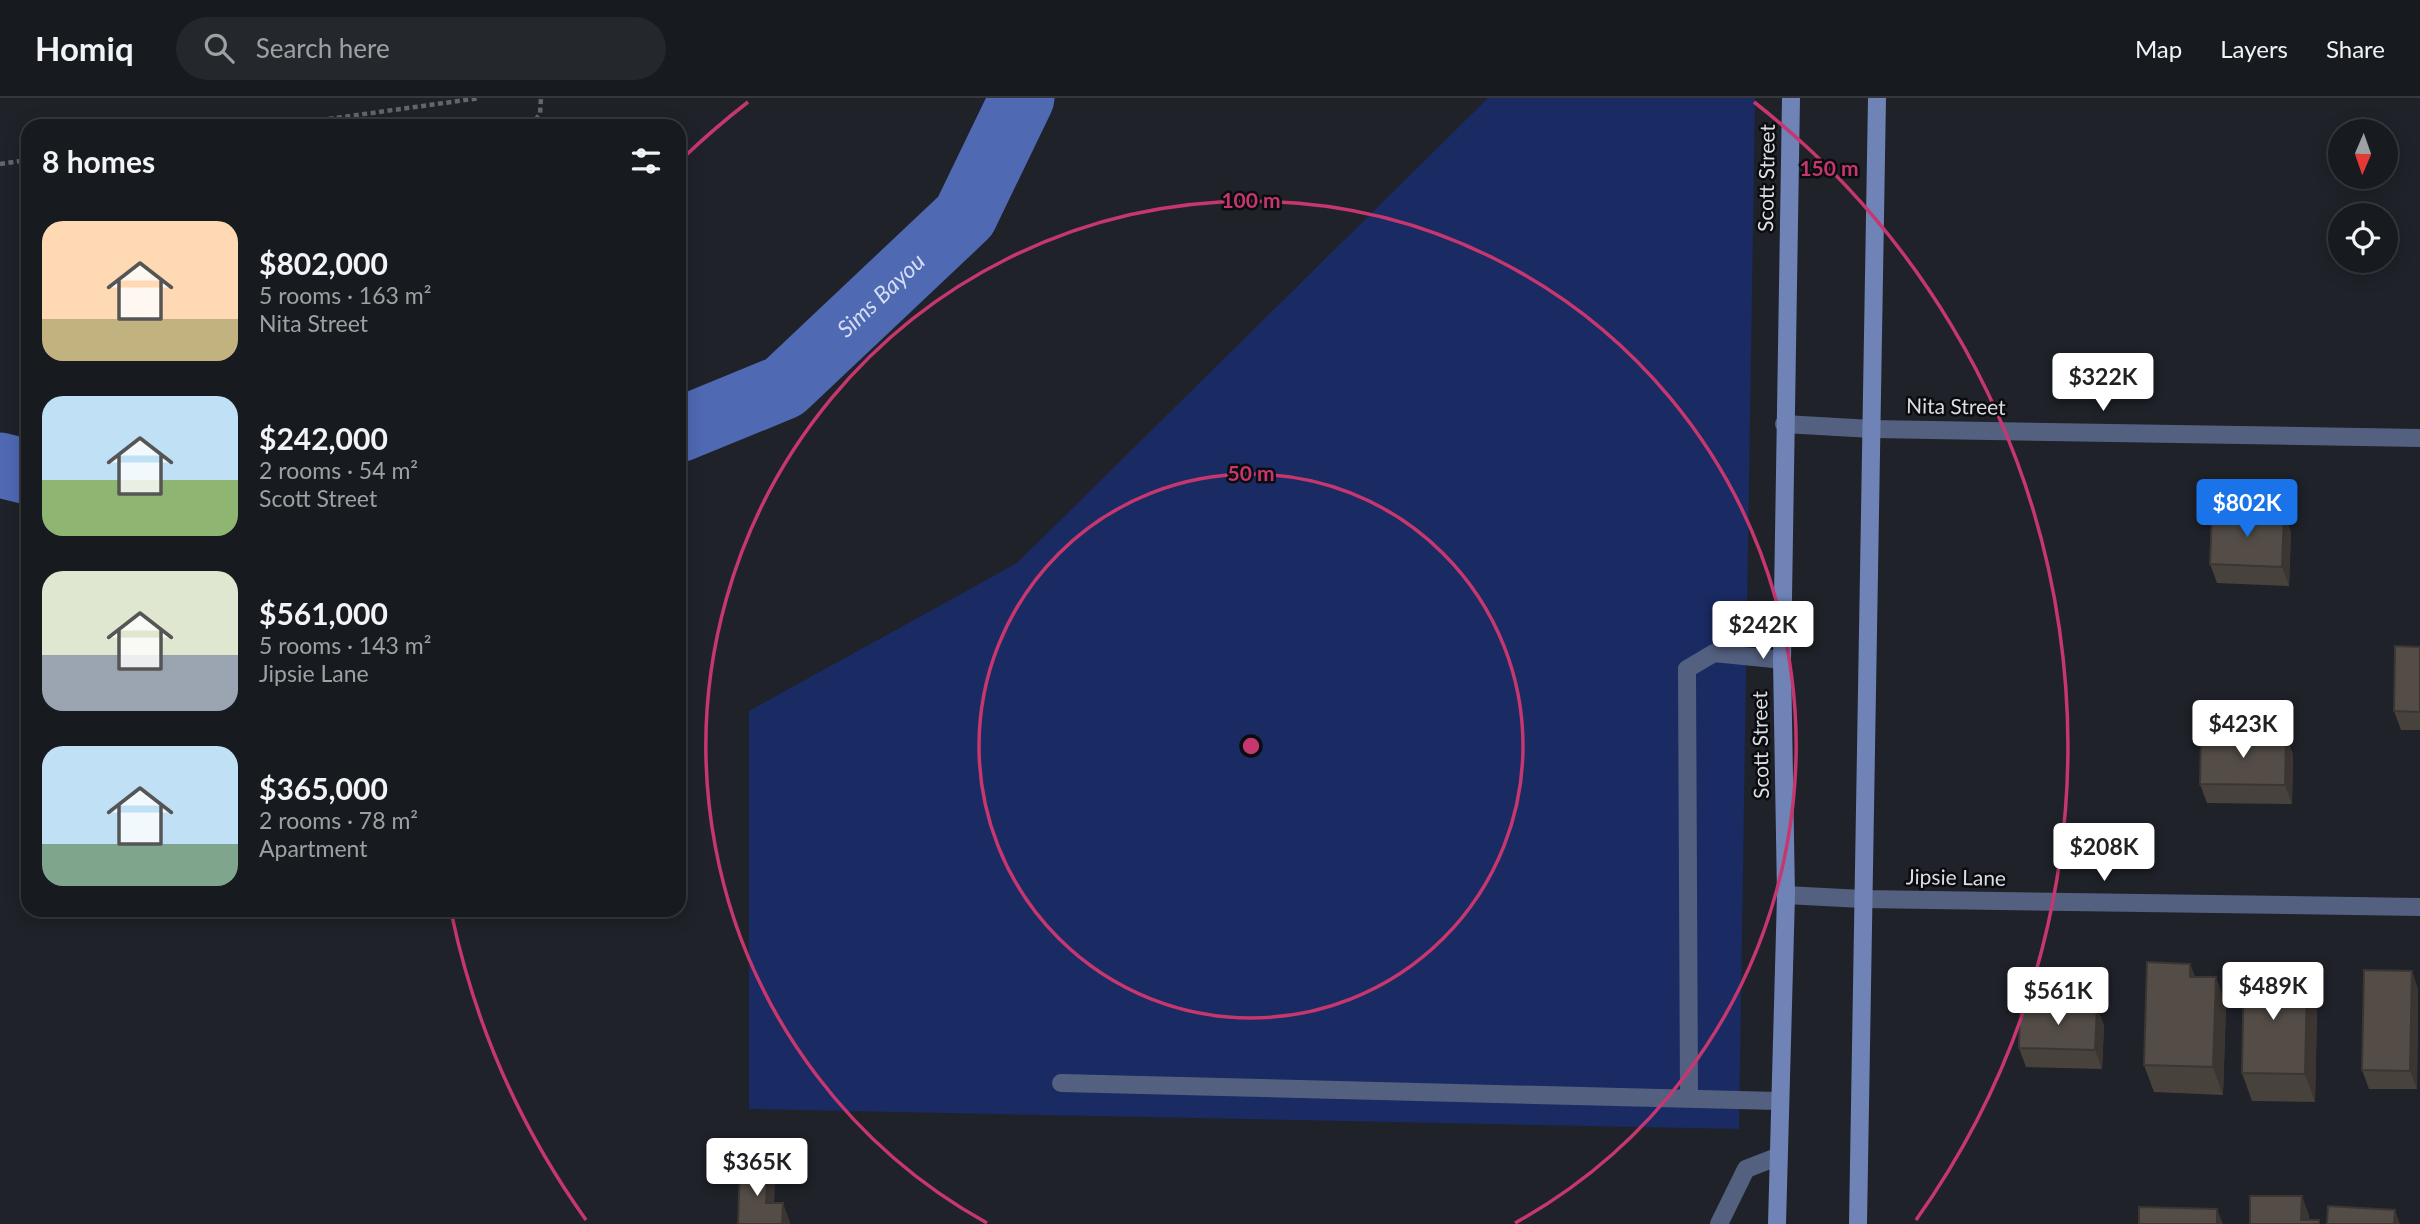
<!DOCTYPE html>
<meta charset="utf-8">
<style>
:root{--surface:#171a1f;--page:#24272c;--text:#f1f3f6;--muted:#9ea1a4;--line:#36383d;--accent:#1a73e8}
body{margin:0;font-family:Lato,sans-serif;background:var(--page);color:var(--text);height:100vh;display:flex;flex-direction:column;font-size:26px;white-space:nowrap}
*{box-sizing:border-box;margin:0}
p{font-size:23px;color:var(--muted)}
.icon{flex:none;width:38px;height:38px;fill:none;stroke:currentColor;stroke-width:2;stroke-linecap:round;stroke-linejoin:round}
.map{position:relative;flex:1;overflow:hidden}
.details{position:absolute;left:21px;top:21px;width:665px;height:798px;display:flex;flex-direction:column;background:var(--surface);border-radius:21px;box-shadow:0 4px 18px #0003,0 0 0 2px var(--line)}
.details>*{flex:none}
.needle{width:46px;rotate:182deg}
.controls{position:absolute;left:2328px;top:21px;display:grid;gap:14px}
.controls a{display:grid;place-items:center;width:70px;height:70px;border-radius:50%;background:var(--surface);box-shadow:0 4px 18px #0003,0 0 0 2px var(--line);font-size:35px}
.price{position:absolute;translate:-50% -60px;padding:0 16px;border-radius:7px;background:#fff;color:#222;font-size:23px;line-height:46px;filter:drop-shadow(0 2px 4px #0008)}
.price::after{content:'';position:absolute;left:50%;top:42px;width:21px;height:16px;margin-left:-10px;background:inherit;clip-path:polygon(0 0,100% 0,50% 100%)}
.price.active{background:var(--accent);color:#fff}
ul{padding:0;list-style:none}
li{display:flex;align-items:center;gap:21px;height:175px;padding:0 21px}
li span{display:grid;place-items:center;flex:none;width:196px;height:140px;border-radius:21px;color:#555}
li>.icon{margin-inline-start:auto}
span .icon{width:84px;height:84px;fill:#fffc;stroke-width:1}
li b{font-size:30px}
h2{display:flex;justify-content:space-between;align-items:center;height:84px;padding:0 21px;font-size:30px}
header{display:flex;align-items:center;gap:42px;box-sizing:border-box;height:98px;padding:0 35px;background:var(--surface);border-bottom:2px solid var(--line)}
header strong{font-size:33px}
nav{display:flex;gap:38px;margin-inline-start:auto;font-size:24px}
.search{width:490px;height:63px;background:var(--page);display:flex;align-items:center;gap:18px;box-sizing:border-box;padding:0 24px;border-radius:38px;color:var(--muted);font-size:26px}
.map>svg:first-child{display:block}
.green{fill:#1a2a62}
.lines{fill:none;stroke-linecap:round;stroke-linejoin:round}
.river{stroke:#4f69b3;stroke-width:65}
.path{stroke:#64666d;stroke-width:4.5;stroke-dasharray:5 3.5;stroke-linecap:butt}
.lane{stroke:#546080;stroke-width:18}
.street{stroke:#546080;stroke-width:18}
.secondary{stroke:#6f83b6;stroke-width:18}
.wall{fill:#48423d}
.shaded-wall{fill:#3b3632}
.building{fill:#544d47;stroke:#3b3632;stroke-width:2}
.ring{fill:none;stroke:#c6366f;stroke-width:3.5}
.labels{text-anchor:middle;stroke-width:5;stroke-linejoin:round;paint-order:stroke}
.street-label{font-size:21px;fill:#dbdde2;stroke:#0a0c0f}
.water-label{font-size:23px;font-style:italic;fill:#d5def3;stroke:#0a0c0f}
.centre{fill:#c6366f;stroke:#0a0c0f;stroke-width:3.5}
.ring-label{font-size:21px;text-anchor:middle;font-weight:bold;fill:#c6366f;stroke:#0a0c0f;stroke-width:5;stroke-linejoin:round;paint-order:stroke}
</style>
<header>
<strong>Homiq</strong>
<div class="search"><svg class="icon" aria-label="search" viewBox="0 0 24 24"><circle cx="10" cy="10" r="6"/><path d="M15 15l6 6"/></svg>Search here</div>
<nav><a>Map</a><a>Layers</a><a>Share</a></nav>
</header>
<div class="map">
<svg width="2420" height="1126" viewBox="0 0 2420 1126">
<rect width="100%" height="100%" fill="#1f2229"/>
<!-- green -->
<path class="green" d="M1488,0h267l-16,1031 -990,-20v-398l268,-148z"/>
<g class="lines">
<!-- river -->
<g class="river">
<path id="s1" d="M679,332l105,-43 181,-171 57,-118"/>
<path d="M0,367l28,7"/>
</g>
<!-- path -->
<path class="path" d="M360,20l1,8
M278,28l202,-28
M530,28l10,-12 1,-16
M0,66l28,-4"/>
<!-- lane -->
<path class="lane" d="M1061,985l717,18
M1689,1000l-2,-429 27,-16 68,7
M1719,1126l27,-55 31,-12"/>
<!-- street -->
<path class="street" d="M1784,326l88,5 548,9
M1786,797l76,4 558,8"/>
<!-- secondary -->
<path class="secondary" d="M1777,1126l9,-329 -4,-235 9,-562
M1858,1126l19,-1126"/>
</g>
<!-- wall -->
<path class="wall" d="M2284,415l7,19 -2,54 -72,-3 -7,-19z
M2420,549v83h-19l-7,-19z
M2286,638l7,19 -1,49 -85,-1 -7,-19z
M2190,866l5,13 31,28 -3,90 -69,-3 -10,-27z
M2412,873l6,19 -1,99h-48l-7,-19z
M2289,885l18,1 10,27 -2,91 -63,-1 -10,-28z
M2097,909l7,19 -2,43 -76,-2 -7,-19z"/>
<!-- shaded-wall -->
<path class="shaded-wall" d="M2284,415l7,19 -2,54 -7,-19z
M2286,638l7,19 -1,49 -7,-19z
M2190,866l10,27 -10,-14z
M2283,867l10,28 -10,-10z
M2412,873l6,19 -1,99 -7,-18z
M2216,879l10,28 -3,90 -10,-28z
M2307,886l10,27 -2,91 -10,-28z
M2097,909l7,19 -2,43 -7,-19z
M768,1067l7,19 -2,38 -7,-19z
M2302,1098l7,19v9l-8,-4z
M783,1105l7,19v2h-8z
M2217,1111l6,15h-6z
M2395,1112l5,14h-6z"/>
<!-- building -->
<path class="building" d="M2212,413l72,2 -2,54 -72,-3z
M2395,548l25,1v65l-26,-1z
M2201,637l85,1 -1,49 -85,-1z
M2147,864l43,2v13h26l-3,90 -69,-2z
M2244,867h39v18l24,1 -2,90 -63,-1z
M2364,872l48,1 -2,100 -48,-1z
M2020,906l77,3 -2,43 -76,-2z
M740,1066l28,1 -2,38h17l-1,21h-44z
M2250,1098h52l-1,24h18v4h-69z
M2328,1108l67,4 -1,14h-67z
M2139,1109l78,2v15h-78z"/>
<!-- distance rings -->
<g class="ring">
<circle cx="1251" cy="648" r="272"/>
<path d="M987 1125A545 545 0 1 1 1515 1125"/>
<path d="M586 1122A817 817 0 0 1 452 818M683 60A817 817 0 0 1 748 4M1754 4A817 817 0 0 1 1916 1122"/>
</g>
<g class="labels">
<!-- street labels -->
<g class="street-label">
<text transform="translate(1767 80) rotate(-89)" y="7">Scott Street</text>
<text transform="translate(1956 309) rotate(1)" y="7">Nita Street</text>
<text transform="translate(1761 647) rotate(-91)" y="7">Scott Street</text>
<text transform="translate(1956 780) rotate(1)" y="7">Jipsie Lane</text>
</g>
<!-- water labels -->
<g class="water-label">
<text dy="8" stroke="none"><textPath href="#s1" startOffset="247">Sims Bayou</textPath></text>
</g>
</g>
<circle cx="1251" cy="648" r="10" class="centre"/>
<g class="ring-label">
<text x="1829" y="78">150 m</text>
<text x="1251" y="110">100 m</text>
<text x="1251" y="383">50 m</text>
</g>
</svg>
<div class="controls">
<a><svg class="needle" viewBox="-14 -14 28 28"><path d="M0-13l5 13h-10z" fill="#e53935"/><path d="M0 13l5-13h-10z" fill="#9ea1a4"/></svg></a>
<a><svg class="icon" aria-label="locate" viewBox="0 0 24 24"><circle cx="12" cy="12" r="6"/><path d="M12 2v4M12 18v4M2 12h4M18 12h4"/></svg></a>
</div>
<b class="price" style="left:2103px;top:315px">$322K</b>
<b class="price active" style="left:2247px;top:441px">$802K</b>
<b class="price" style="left:1763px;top:563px">$242K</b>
<b class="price" style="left:2243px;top:662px">$423K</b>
<b class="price" style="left:2104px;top:785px">$208K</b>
<b class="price" style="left:2273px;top:924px">$489K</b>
<b class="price" style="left:2058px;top:929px">$561K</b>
<b class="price" style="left:757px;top:1100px">$365K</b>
<section class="details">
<h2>8 homes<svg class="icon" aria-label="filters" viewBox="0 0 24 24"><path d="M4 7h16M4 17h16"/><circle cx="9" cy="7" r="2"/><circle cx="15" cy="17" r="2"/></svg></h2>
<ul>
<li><span style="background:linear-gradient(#ffd9b3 70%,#c2b280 0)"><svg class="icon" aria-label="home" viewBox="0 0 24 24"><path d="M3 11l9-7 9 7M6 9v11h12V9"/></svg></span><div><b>$802,000</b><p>5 rooms · 163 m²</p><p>Nita Street</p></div></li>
<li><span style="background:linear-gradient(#bfe0f5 60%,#8fb573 0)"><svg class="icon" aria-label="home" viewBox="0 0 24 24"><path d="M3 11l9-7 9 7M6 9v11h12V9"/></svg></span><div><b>$242,000</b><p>2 rooms · 54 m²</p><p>Scott Street</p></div></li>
<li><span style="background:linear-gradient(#dfe7d0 60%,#9aa5b1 0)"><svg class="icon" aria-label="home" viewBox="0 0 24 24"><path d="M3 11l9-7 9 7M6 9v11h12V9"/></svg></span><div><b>$561,000</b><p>5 rooms · 143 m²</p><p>Jipsie Lane</p></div></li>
<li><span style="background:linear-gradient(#bfe0f5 70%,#7fa58c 0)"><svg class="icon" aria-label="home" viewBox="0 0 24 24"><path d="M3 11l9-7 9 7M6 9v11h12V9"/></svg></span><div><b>$365,000</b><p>2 rooms · 78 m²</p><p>Apartment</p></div></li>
</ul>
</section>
</div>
